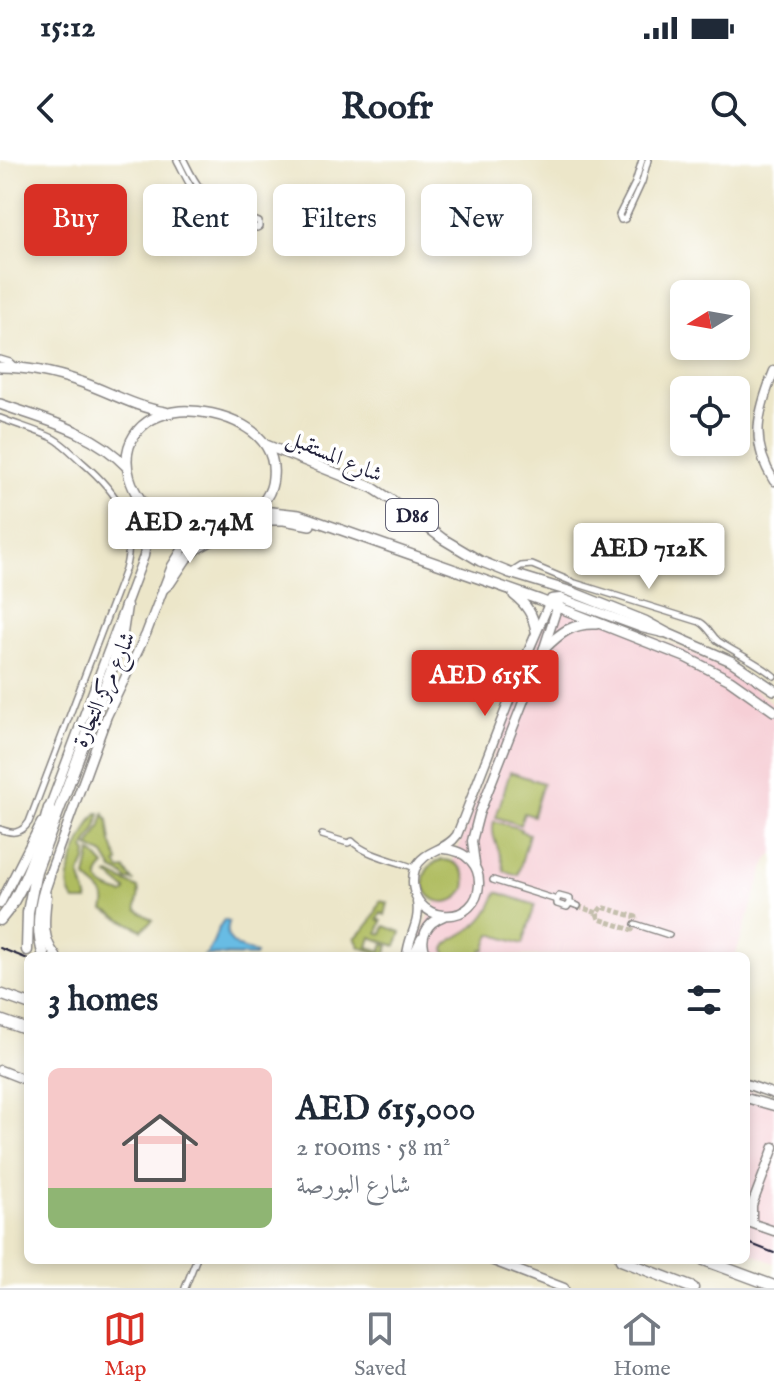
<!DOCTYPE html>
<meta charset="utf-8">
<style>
:root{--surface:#fff;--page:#f6f6f7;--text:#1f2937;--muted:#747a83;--line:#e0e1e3;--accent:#d93025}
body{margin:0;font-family:"IM FELL English",Amiri,serif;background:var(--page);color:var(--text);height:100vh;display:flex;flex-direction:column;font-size:30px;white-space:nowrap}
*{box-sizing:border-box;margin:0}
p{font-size:26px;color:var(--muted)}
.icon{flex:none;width:44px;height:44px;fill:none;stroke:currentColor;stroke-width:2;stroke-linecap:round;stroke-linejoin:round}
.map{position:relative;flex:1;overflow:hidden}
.drawer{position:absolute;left:24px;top:792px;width:726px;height:312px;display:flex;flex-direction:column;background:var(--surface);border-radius:12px;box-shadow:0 4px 12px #0003}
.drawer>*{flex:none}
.guide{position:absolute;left:24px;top:24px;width:726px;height:72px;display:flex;gap:16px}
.needle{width:52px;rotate:259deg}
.tools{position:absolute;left:670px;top:120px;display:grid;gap:16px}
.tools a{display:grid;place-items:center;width:80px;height:80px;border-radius:12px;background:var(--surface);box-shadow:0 4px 12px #0003;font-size:40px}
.price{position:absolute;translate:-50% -68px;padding:0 18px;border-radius:8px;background:#fff;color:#222;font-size:26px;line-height:52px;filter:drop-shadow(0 2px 4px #0008)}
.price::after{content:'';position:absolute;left:50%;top:48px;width:24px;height:18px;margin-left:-12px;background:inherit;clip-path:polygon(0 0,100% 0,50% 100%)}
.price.selected{background:var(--accent);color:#fff}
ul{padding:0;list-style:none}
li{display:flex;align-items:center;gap:24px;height:200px;padding:0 24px}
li+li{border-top:2px solid var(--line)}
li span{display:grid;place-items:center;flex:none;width:224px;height:160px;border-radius:12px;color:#555}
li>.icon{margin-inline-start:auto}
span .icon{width:96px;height:96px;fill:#fffc;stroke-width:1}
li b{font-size:34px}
h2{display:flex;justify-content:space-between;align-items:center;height:96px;padding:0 24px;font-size:34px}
.pill{padding:0 28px;border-radius:12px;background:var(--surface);box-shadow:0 4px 12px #0003;font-size:28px;line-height:72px}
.pill.selected{background:var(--accent);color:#fff}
.status{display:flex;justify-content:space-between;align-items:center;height:56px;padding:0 40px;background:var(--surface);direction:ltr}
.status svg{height:22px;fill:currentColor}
header{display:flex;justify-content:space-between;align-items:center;height:104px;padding:0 24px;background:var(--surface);font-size:36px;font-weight:800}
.tab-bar{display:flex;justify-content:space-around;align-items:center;height:112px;border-top:2px solid var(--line);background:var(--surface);font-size:22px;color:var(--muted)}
.tab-bar a{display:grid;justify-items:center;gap:4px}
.tab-bar .selected{color:var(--accent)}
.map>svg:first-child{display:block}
.built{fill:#f6cfd6}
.green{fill:#afbc5e;stroke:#686f4c;stroke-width:2}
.water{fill:#68bce4;stroke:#456f90;stroke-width:2}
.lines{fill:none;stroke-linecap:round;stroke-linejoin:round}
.street-tunnel{stroke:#c4bfad;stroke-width:5;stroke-dasharray:5 2.5;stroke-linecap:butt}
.street-casing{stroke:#878482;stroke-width:8}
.secondary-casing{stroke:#878482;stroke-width:11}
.primary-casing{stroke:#878482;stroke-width:12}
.highway-casing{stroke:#878482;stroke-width:13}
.street{stroke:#fff;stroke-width:5}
.secondary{stroke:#fff;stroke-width:8}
.primary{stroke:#fff;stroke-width:9}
.highway{stroke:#fff;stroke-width:10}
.rail{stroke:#22223b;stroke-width:2}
.labels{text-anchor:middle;stroke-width:7;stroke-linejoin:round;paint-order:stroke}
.shield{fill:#fff;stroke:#646476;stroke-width:2}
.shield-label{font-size:20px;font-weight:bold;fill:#22223b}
.street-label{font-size:22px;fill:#22223b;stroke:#fff}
</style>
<div class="status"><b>15:12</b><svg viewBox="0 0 49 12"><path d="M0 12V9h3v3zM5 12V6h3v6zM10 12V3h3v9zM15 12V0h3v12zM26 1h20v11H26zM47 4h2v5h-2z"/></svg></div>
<header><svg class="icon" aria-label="back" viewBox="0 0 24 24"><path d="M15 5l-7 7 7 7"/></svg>Roofr<svg class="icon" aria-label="search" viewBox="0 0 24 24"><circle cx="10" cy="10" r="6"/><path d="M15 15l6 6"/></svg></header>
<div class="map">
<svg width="774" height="1128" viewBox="0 0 774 1128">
<rect width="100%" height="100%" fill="#fff"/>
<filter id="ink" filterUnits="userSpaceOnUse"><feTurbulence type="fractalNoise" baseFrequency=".0125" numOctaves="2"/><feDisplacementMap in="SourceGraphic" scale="16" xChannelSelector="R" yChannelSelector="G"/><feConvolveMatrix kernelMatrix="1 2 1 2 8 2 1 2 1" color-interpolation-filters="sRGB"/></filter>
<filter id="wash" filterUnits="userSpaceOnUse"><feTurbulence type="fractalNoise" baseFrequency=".006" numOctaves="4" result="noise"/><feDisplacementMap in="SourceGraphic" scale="32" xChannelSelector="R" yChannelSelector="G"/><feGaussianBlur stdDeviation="1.8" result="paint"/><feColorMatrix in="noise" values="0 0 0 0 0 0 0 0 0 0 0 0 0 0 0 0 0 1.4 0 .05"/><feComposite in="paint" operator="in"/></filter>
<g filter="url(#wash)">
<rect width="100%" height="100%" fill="#ece6c9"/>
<!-- built -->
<path class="built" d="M553,438l147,58 43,24 31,25v148l-7,7 -32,96h-324l34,-74z
M746,929l28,9v165l-28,-12z"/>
<!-- green -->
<path class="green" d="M510,612l33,11 -10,33 -9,-3 -4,12 -24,-8z
M97,653h3l-4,16 -12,20 3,4 -1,8 -6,13 8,27h-13c-19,-18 8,-62 17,-82z
M104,654l4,6 3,22 8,20 -3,2 4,6 5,-1 8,12 -6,-1 -4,-5 -10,-5 -9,-15 -15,-8 11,-19z
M494,661l27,8 -1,2 9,3 -11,41 -14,-4c-1,-19 -15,-32 -10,-50z
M91,692l6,5 8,9c-18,16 3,24 18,28l3,-2v-2l-18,-15 2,-1 28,14c3,8 -3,14 -1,22l16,10 -11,10 -38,-20c6,-18 -9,-22 -18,-32z
M441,700c26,-1 35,33 10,41 -27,8 -40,-31 -10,-41z
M497,732l38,13 -12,39 -32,-10 -6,16 -3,-1 -2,7h-33l-2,-7c5,-12 21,-15 31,-24 11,-9 16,-20 21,-33z
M380,741l8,2 -3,12 -4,-2 -3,6 4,2 -4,12 4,1 3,-8 16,6 -5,14 -25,-9 -3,10 13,4 3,-7 5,2 -4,10 -25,-9 -5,-9c13,-10 20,-21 25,-37z"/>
<!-- water -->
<path class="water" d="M224,760l5,2c-7,23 11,25 27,32l-1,2 -50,-1c9,-7 10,-25 19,-35z"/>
</g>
<g filter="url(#ink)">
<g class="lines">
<!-- street-tunnel -->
<path class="street-tunnel" d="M578,746l19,7 5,-6 34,10 -1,7 -3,6 -33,-11 -2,-6"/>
<!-- street casing -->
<g class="street-casing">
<path id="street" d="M177,0c6,11 11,24 19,34 14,18 40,25 61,34l2,-1v-5c-19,-8 -45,-15 -58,-33 -7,-8 -12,-19 -17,-29
M642,0l-7,23 -16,32 2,5 4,-1 17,-37 6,-22
M0,199l10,3 5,5
M0,258c17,7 36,12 53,20 11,6 20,16 29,24 36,31 56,59 43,108l-96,252c-8,12 -17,12 -29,7
M510,413l11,-7 11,-1 43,18 125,39c9,5 11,13 18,19 18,12 39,21 56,35
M322,675l26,8 4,-2c13,14 45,20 63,27
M493,720l64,20 2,-4 11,3v4l8,3
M557,740v4l10,3 3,-4
M635,764l34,11
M185,1128l11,-28"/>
</g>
<!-- secondary casing -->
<g class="secondary-casing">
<path id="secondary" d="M774,211c-16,40 -25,71 0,110
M48,651l96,-255 4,-28 -3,-21
M443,689c51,2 45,71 0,66 -8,0 -17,-5 -22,-11 -8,-9 -10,-23 -6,-35 9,-20 30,-17 42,-34l71,-183 23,-53 9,-1 82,30 21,5
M475,704l-3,-23 7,-27 63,-160 17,-52
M48,718l59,-162 39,-82 26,-68 17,-27 17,-10
M47,736c-2,22 -6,41 9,60
M0,744l41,-81
M407,796c1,-20 14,-32 10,-54
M413,796l8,-17
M427,796c-9,-18 -1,-33 17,-40
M0,910l28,11
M746,924l28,10
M746,938l28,8
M748,1062l26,9
M752,1063v-18l22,-58
M491,1100l73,28"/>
</g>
<!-- primary casing -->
<g class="primary-casing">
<path id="primary" d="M0,207c28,0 55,6 81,15 29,10 54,25 84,30
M0,244c45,16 93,27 127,63
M180,251c39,-2 98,18 93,66 -1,18 -12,30 -27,39 -11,6 -22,11 -35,12 -85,11 -122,-107 -31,-117z
M266,285l107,43 20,13 50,38 37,22 30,12 62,19 73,29 22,12 64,28 43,29
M246,356l26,-4 27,3 241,85 145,57 45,23 44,31
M163,429l7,-6 16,-24 12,-11 13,-7 60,-21h13l26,5
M514,435c13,10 19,20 22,36
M544,489c16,-16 28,-26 52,-25"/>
</g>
<!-- highway casing -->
<g class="highway-casing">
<path id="highway" d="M0,760c23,-26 40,-78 49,-112
M27,790l1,-38 8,-41 77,-206 9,-32 4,-27
M44,796c-9,-28 -5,-53 5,-80
M0,834l28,10
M0,860l28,10
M621,1100l72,28
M704,1100l70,26"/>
</g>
<!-- street -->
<use href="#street" class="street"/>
<!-- secondary -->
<use href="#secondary" class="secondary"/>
<!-- primary -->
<use href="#primary" class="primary"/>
<!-- highway -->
<use href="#highway" class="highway"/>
<!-- rail -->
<path class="rail" d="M0,788l28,11
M746,1082l28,11"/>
</g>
</g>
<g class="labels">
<!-- shield labels -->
<rect class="shield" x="386" y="339" width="52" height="32" rx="6"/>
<g class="shield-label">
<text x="412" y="362">D86</text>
</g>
<!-- street labels -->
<g class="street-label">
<text transform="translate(335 295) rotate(23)" y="8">شارع المستقبل</text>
<text transform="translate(103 529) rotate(-66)" y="8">شارع مركز التجارة</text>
</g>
</g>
</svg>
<div class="tools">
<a><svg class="needle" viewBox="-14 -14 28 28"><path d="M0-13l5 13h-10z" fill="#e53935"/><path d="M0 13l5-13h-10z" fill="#747a83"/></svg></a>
<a><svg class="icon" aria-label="locate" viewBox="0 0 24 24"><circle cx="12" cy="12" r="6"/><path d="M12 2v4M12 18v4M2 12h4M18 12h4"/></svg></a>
</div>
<b class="price" style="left:190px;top:405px">AED 2.74M</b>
<b class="price" style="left:649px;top:431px">AED 712K</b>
<b class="price selected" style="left:485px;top:558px">AED 615K</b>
<div class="guide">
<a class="pill selected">Buy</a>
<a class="pill">Rent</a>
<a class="pill">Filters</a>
<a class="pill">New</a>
</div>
<section class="drawer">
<h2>3 homes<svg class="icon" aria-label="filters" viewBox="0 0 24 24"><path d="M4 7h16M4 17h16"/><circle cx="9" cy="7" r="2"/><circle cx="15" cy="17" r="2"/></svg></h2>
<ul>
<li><span style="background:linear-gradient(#f6c9c9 75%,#8fb573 0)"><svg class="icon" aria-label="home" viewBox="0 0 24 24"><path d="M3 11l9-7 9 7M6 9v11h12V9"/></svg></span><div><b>AED 615,000</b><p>2 rooms · 58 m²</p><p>شارع البورصة</p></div></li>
</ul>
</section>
</div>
<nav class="tab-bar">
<a class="selected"><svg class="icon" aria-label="map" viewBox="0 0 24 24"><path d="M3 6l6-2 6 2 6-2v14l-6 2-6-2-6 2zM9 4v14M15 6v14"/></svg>Map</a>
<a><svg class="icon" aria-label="saved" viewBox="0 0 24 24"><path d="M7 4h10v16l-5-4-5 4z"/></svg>Saved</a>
<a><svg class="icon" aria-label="home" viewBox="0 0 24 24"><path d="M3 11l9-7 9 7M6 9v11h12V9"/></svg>Home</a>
</nav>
